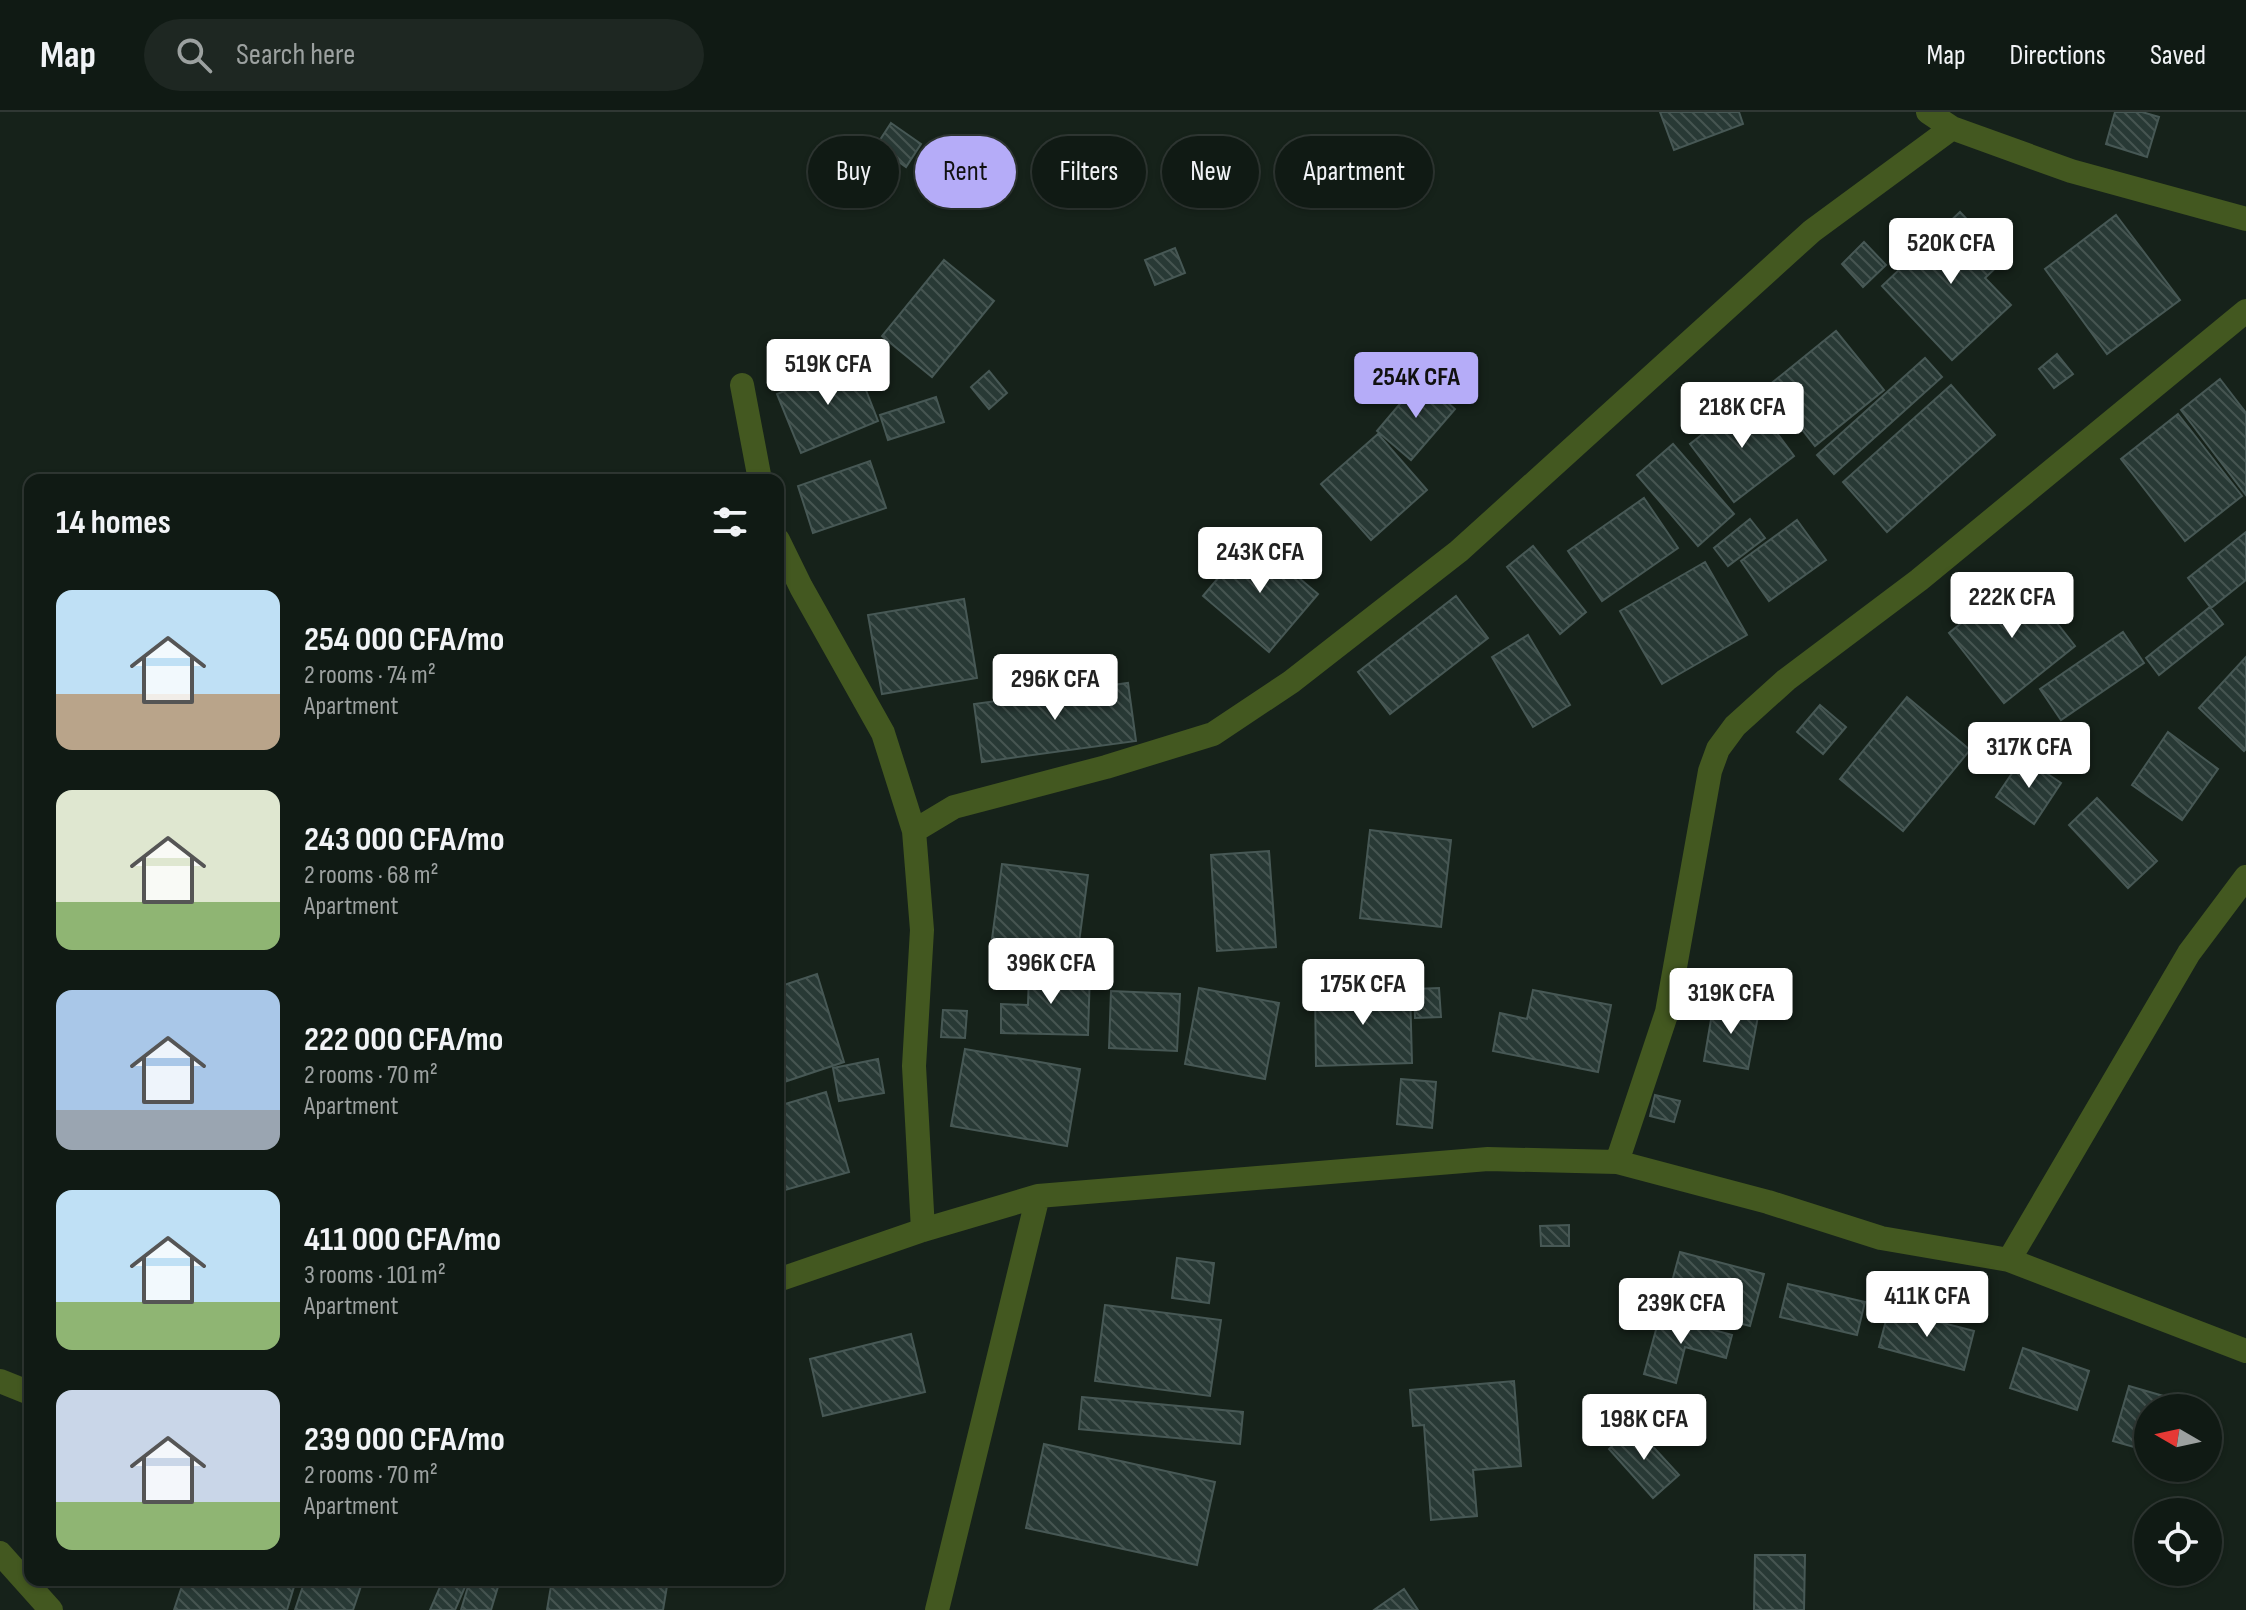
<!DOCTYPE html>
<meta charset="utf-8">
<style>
:root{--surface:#101a14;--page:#1e2722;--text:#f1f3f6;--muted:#9ca1a0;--line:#303834;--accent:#b5acf8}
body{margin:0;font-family:"Sofia Sans Condensed",sans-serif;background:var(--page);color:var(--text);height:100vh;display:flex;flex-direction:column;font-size:30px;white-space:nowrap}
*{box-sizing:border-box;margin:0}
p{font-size:26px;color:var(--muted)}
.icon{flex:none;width:44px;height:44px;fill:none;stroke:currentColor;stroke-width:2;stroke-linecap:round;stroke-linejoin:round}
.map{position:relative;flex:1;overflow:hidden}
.side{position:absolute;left:24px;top:362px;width:760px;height:1112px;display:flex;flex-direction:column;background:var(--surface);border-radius:16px;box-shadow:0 2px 6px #0004,0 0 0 2px var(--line)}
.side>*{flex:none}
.guide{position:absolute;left:808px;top:24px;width:760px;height:72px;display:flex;gap:16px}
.needle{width:52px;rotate:279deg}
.buttons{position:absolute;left:2134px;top:1282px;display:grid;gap:16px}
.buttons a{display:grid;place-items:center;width:88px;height:88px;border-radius:50%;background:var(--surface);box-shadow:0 2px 6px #0004,0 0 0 2px var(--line);font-size:40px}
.price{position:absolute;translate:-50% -68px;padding:0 18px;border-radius:8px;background:#fff;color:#222;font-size:26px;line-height:52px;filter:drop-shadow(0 2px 4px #0008)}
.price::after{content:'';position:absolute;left:50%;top:48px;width:24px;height:18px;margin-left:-12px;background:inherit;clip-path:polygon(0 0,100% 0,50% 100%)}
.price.active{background:var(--accent);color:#111}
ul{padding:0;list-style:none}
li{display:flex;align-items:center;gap:24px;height:200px;padding:0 32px}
li span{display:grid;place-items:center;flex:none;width:224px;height:160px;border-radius:16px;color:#555}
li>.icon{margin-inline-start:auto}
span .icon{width:96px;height:96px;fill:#fffc;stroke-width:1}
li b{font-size:34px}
h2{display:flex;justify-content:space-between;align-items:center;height:96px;padding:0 32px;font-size:34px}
.pill{padding:0 28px;border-radius:36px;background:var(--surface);box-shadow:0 2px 6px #0004,0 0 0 2px var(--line);font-size:28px;line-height:72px}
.pill.active{background:var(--accent);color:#111}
header{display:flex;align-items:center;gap:48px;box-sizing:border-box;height:112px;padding:0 40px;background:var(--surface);border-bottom:2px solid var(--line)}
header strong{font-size:38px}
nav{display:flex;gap:44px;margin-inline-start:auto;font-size:28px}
.search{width:560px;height:72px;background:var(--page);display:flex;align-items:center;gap:20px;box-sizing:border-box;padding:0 28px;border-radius:44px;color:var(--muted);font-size:30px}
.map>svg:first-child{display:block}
.building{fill:url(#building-back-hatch);stroke:#475855;stroke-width:2}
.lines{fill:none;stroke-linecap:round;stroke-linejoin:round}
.minor{stroke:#435820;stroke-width:24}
</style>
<header>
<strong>Map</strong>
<div class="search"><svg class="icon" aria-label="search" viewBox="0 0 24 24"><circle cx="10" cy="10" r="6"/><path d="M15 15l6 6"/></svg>Search here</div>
<nav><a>Map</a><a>Directions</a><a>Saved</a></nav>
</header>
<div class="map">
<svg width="2246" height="1498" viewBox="0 0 2246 1498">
<defs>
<pattern id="building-back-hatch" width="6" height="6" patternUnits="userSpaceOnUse" patternTransform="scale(2)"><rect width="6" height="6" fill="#283935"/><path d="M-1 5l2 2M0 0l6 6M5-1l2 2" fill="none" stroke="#465551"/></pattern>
</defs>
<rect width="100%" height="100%" fill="#16221a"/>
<!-- building -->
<path class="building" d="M1660,0h79l4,12 -69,26z
M2115,0h27l17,5 -12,40 -41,-13z
M891,11l30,21 -15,23 -30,-21z
M1960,100l45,47 -20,19 26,27 -59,55 -70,-74z
M2116,103l64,85 -73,54 -62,-85z
M1864,130l22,23 -23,22 -21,-23z
M1175,136l10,25 -30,12 -10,-25z
M944,148l50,41 -62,76 -50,-41z
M1836,219l48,59 -69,56 -47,-60z
M2057,242l16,20 -19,14 -15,-19z
M1925,246l17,19 -108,97 -17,-19z
M855,250l23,59 -77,32 -24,-59z
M989,259l18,22 -18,16 -18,-22z
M1421,267l34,30 -44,51 -34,-29z
M2220,267l26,34v82l-65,-85z
M1951,273l44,50 -108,97 -44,-50z
M936,285l8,25 -56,18 -8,-25z
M1750,285l44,59 -60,46 -44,-58z
M2178,302l64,82 -57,45 -64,-82z
M1378,322l49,56 -56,50 -50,-56z
M1673,332l61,70 -36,32 -61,-71z
M870,349l16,47 -73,25 -15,-47z
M1644,386l34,50 -76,53 -34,-50z
M1750,407l15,19 -37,28 -14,-18z
M1797,408l29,40 -57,41 -28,-40z
M2246,420v48l-35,28 -23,-30z
M1252,426l66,56 -49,58 -66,-56z
M1533,434l53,66 -26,22 -53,-67z
M1705,450l42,73 -85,49 -42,-73z
M2020,464l55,70 -71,57 -55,-70z
M1456,484l32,42 -98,76 -32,-42z
M964,487l13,79 -95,16 -14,-79z
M2210,495l13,17 -64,51 -13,-17z
M2123,520l21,31 -83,57 -21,-31z
M1528,523l42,70 -37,22 -41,-70z
M2246,545v92l-2,2 -45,-43z
M1128,571l8,58 -154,21 -8,-58z
M1907,585l63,53 -67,81 -63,-52z
M1820,593l26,22 -23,27 -26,-22z
M2168,620l50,37 -36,51 -50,-35z
M2023,645l38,26 -27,41 -38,-27z
M2097,686l60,63 -29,27 -59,-63z
M1370,718l81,10 -10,87 -81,-9z
M1269,739l7,96 -59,4 -6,-96z
M1002,752l86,11 -10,75 -86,-11z
M1029,859l61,1 -2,63 -87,-2v-29l27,1z
M817,862l27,88 -66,22v-97z
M1199,876l80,15 -14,76 -80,-15z
M1439,876l2,29 -26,1 -1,-29z
M1410,877l2,74 -96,3 -1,-75z
M1533,878l78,15 -13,67 -105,-21 7,-38 27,6z
M1111,879l69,3 -3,57 -68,-3z
M1714,890l45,9 -11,58 -44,-8z
M943,898l24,1 -2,27 -24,-1z
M965,937l115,20 -13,77 -116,-20z
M878,947l6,34 -45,8 -6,-33z
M1401,967l35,3 -4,46 -35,-4z
M826,980l23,80 -71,20v-86z
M1655,983l25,6 -6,21 -24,-6z
M1569,1113v21h-28l-1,-20z
M1680,1140l84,22 -14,52 -84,-22z
M1177,1146l37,5 -5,40 -37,-5z
M1788,1172l77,18 -8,33 -77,-18z
M1105,1193l116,15 -11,76 -115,-15z
M1889,1197l85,22 -10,39 -85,-23z
M1660,1203l72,20 -6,23 -41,-11 -9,36 -32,-9z
M911,1222l14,58 -102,24 -13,-57z
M2023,1236l66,23 -12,39 -67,-22z
M1514,1269l7,85 -48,4 4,46 -46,4 -7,-95 -11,1 -3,-36z
M2129,1274l76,22h-57v43l-35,-10z
M1082,1285l161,15 -3,32 -161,-15z
M1633,1313l46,50 -26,23 -44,-49z
M1044,1332l171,38 -18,83 -171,-37z
M1755,1443h50l-1,55h-50z
M184,1468h112l-9,30h-113z
M305,1468h58l-10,30h-58z
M443,1468h25l-13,30h-25z
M470,1468h30l-9,30h-30z
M552,1468h116l-5,30h-116z
M1404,1477l14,21h-44z"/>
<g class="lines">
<!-- minor -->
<path class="minor" d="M1928,0l24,16 119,43 175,48
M742,273l18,95
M778,428l23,47 82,146 31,98 8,99 -8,136 9,164
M914,719l40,-24 152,-40 107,-33 78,-52 168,-131 353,-320 140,-103
M1617,1050l50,-150 43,-241 8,-22 17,-23 51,-46 133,-100 327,-269
M2009,1148l180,-307 57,-76
M778,1168l145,-50 115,-34 450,-37 129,3 151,40 113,36 128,22 237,91
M0,1269l30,12
M0,1441l51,57
M937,1498l101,-414"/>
</g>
</svg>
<div class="buttons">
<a><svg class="needle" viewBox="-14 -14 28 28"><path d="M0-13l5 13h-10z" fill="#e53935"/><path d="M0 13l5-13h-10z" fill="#9ca1a0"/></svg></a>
<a><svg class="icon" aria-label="locate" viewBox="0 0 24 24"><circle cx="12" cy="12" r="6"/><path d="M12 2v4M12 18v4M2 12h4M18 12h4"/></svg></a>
</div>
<b class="price" style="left:1951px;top:174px">520K CFA</b>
<b class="price" style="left:828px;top:295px">519K CFA</b>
<b class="price active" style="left:1416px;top:308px">254K CFA</b>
<b class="price" style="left:1742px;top:338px">218K CFA</b>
<b class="price" style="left:1260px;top:483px">243K CFA</b>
<b class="price" style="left:2012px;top:528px">222K CFA</b>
<b class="price" style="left:1055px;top:610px">296K CFA</b>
<b class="price" style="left:2029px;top:678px">317K CFA</b>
<b class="price" style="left:1051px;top:894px">396K CFA</b>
<b class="price" style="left:1363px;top:915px">175K CFA</b>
<b class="price" style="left:1731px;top:924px">319K CFA</b>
<b class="price" style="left:1927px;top:1227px">411K CFA</b>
<b class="price" style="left:1681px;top:1234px">239K CFA</b>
<b class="price" style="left:1644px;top:1350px">198K CFA</b>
<div class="guide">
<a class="pill">Buy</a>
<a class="pill active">Rent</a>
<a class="pill">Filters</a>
<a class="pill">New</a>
<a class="pill">Apartment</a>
</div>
<section class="side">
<h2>14 homes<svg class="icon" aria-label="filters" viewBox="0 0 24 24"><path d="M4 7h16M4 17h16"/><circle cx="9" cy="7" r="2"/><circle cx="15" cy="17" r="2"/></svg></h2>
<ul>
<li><span style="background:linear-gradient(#bfe0f5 65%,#b9a48a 0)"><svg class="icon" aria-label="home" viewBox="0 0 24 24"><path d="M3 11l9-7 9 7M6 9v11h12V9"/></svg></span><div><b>254 000 CFA/mo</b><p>2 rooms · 74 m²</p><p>Apartment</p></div></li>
<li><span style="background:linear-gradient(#dfe7d0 70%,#8fb573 0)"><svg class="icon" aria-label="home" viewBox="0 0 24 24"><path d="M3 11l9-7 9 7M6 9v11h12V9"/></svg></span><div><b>243 000 CFA/mo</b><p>2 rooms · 68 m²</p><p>Apartment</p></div></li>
<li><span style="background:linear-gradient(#a9c7e8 75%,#9aa5b1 0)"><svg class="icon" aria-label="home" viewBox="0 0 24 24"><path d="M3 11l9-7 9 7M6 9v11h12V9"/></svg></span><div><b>222 000 CFA/mo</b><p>2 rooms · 70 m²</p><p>Apartment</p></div></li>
<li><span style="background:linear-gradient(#bfe0f5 70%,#8fb573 0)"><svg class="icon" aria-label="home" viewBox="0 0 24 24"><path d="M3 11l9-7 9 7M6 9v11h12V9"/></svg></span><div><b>411 000 CFA/mo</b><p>3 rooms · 101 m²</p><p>Apartment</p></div></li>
<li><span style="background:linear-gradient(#c9d6e8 70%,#8fb573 0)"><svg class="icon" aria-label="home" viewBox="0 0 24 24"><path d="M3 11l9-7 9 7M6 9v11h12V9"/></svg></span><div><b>239 000 CFA/mo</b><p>2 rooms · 70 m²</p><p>Apartment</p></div></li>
</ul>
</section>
</div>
